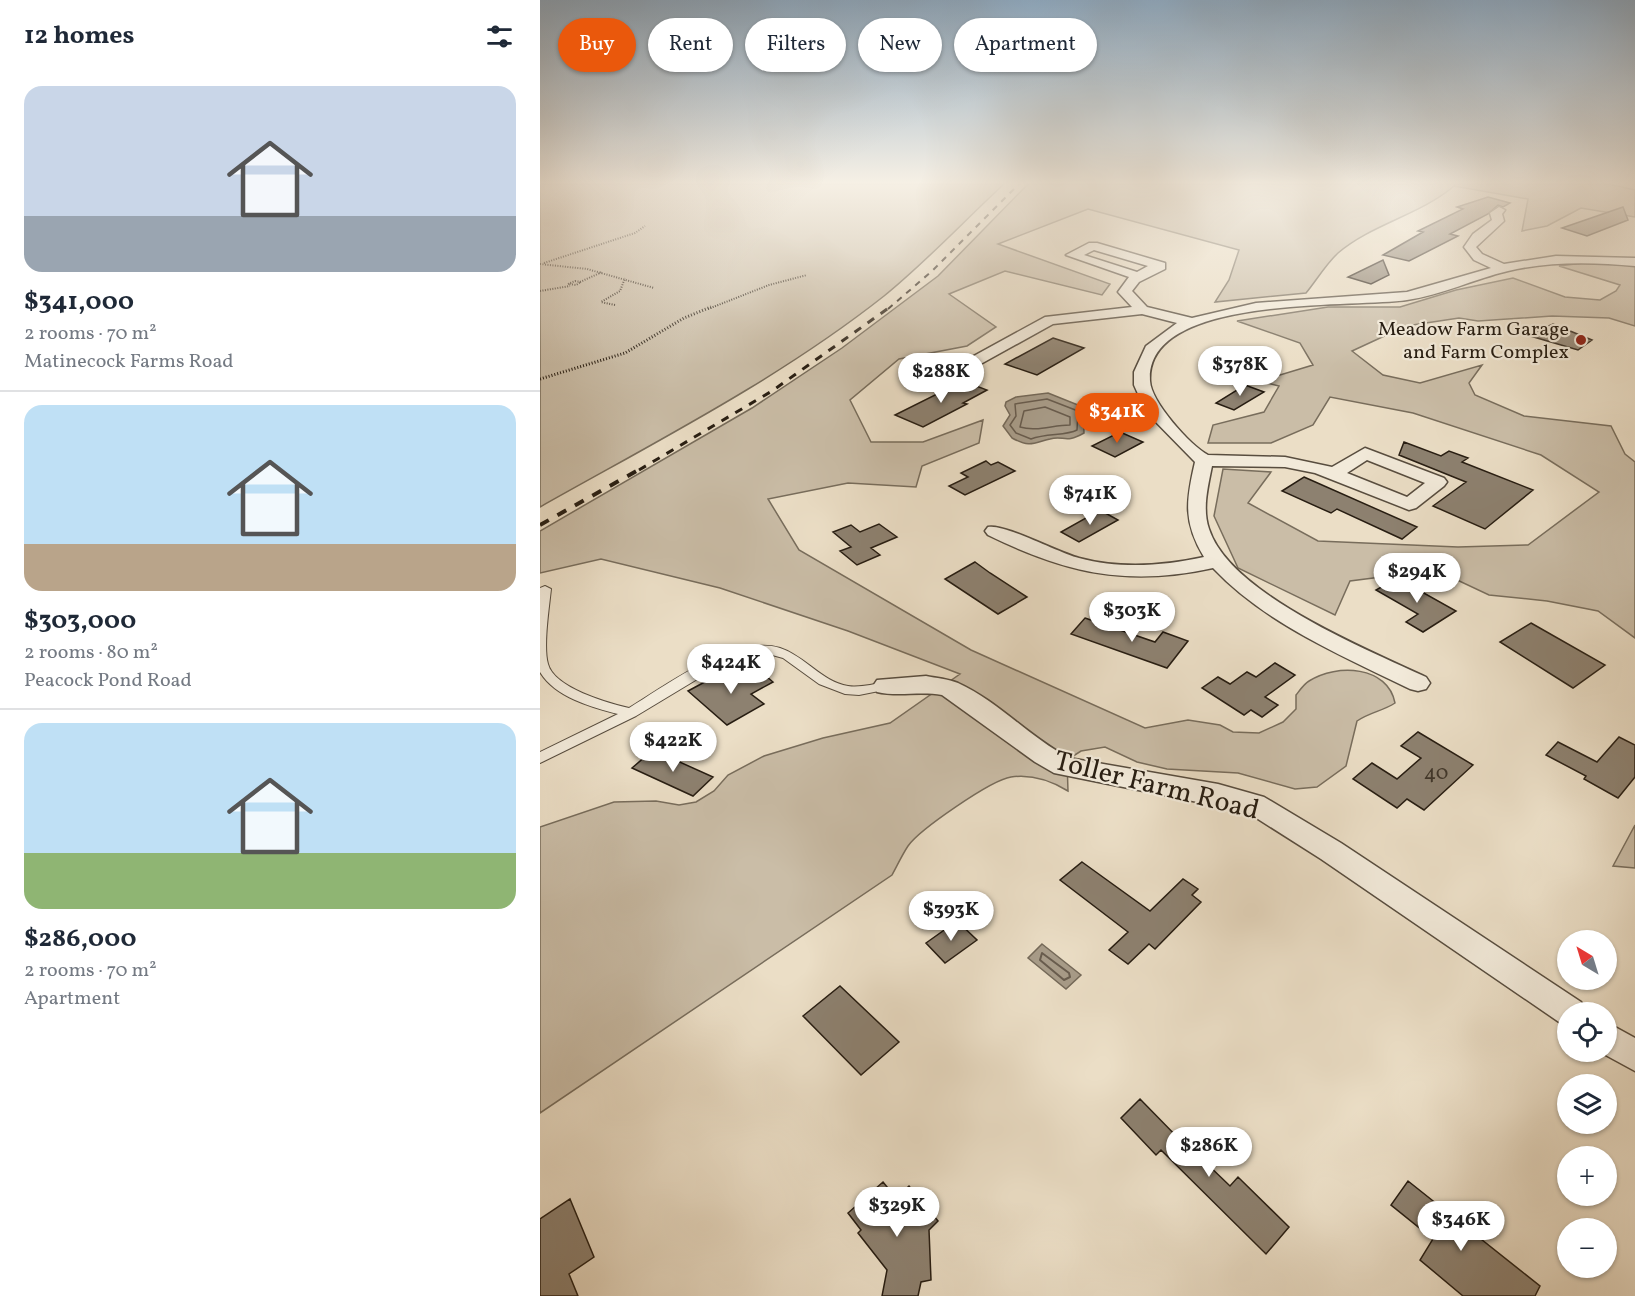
<!DOCTYPE html>
<meta charset="utf-8">
<style>
:root{--surface:#fff;--page:#f2f2f3;--text:#1f2937;--muted:#747a83;--line:#e0e1e3;--accent:#ea580c}
body{margin:0;font-family:Vollkorn,serif;background:var(--page);color:var(--text);height:100vh;display:flex;flex-direction:column;font-size:22px;white-space:nowrap}
*{box-sizing:border-box;margin:0}
p{font-size:20px;color:var(--muted)}
.icon{flex:none;width:33px;height:33px;fill:none;stroke:currentColor;stroke-width:2;stroke-linecap:round;stroke-linejoin:round}
.map{position:relative;flex:1;overflow:hidden}
.drawer{display:flex;flex-direction:column;background:var(--surface);width:540px}
.drawer>*{flex:none}
.guide{position:absolute;left:18px;top:18px;width:570px;height:54px;display:flex;gap:12px}
.needle{width:39px;rotate:322deg}
.buttons{position:absolute;left:1017px;top:930px;display:grid;gap:12px}
.buttons a{display:grid;place-items:center;width:60px;height:60px;border-radius:50%;background:var(--surface);box-shadow:0 2px 4px #0004;font-size:30px}
.price{position:absolute;translate:-50% -51px;padding:0 14px;border-radius:21px;background:#fff;color:#222;font-size:20px;line-height:39px;filter:drop-shadow(0 2px 3px #0008)}
.price::after{content:'';position:absolute;left:50%;top:36px;width:18px;height:14px;margin-left:-9px;background:inherit;clip-path:polygon(0 0,100% 0,50% 100%)}
.price.selected{background:var(--accent);color:#fff}
ul{padding:0;list-style:none}
li{display:grid;align-content:center;gap:12px;height:318px;padding:0 24px}
li+li{border-top:2px solid var(--line)}
li span{display:grid;place-items:center;height:186px;border-radius:18px;color:#555}
li>.icon{margin-inline-start:auto}
span .icon{width:108px;height:108px;fill:#fffc;stroke-width:1}
li b{font-size:26px}
h2{display:flex;justify-content:space-between;align-items:center;height:72px;padding:0 24px;font-size:26px}
.pill{padding:0 21px;border-radius:27px;background:var(--surface);box-shadow:0 2px 4px #0004;font-size:21px;line-height:54px}
.pill.selected{background:var(--accent);color:#fff}
main{display:flex;flex:1;min-height:0}
.map>svg:first-child{display:block}
.green{fill:#cabda7;stroke:#786d5c;stroke-width:1.5}
.water{fill:#a89c89;stroke:#746959;stroke-width:1.5}
.lines{fill:none;stroke-linecap:round;stroke-linejoin:round}
.shore-far1{stroke:#685c4e;stroke-width:1.5}
.shore{stroke:#685c4e;stroke-width:2}
.building{fill:#8d8170;stroke:#271d12;stroke-width:1.5}
.service-casing{stroke:#584d3f;stroke-width:2}
.minor-casing{stroke:#584d3f;stroke-width:3}
.path-far1{stroke:#271d12;stroke-width:2;stroke-dasharray:1 1.5;stroke-linecap:butt}
.path{stroke:#271d12;stroke-width:3;stroke-dasharray:1 2;stroke-linecap:butt}
.service{fill:#f2eada;fill-rule:evenodd}
.minor{fill:#f2eada;fill-rule:evenodd}
.rail-far2{stroke:#271d12;stroke-width:2;stroke-dasharray:6 6;stroke-linecap:butt}
.rail-far1{stroke:#271d12;stroke-width:3;stroke-dasharray:8 8;stroke-linecap:butt}
.rail{stroke:#271d12;stroke-width:4;stroke-dasharray:10 10;stroke-linecap:butt}
.poi-dot{fill:#8f2418;stroke:#f2eada;stroke-width:2}
.labels{text-anchor:middle;stroke-width:4.5;stroke-linejoin:round;paint-order:stroke}
.far-poi-label{font-size:20px;fill:#271d12;stroke:#f2eada;text-anchor:end}
.number-label{font-size:21px;fill:#40362a}
.near-street-label{font-size:28px;fill:#271d12;stroke:#f2eada}
</style>
<main>
<section class="drawer">
<h2>12 homes<svg class="icon" aria-label="filters" viewBox="0 0 24 24"><path d="M4 7h16M4 17h16"/><circle cx="9" cy="7" r="2"/><circle cx="15" cy="17" r="2"/></svg></h2>
<ul>
<li><span style="background:linear-gradient(#c9d6e8 70%,#9aa5b1 0)"><svg class="icon" aria-label="home" viewBox="0 0 24 24"><path d="M3 11l9-7 9 7M6 9v11h12V9"/></svg></span><div><b>$341,000</b><p>2 rooms · 70 m²</p><p>Matinecock Farms Road</p></div></li>
<li><span style="background:linear-gradient(#bfe0f5 75%,#b9a48a 0)"><svg class="icon" aria-label="home" viewBox="0 0 24 24"><path d="M3 11l9-7 9 7M6 9v11h12V9"/></svg></span><div><b>$303,000</b><p>2 rooms · 80 m²</p><p>Peacock Pond Road</p></div></li>
<li><span style="background:linear-gradient(#bfe0f5 70%,#8fb573 0)"><svg class="icon" aria-label="home" viewBox="0 0 24 24"><path d="M3 11l9-7 9 7M6 9v11h12V9"/></svg></span><div><b>$286,000</b><p>2 rooms · 70 m²</p><p>Apartment</p></div></li>
</ul>
</section>
<div class="map">
<svg width="1095" height="1296" viewBox="0 0 1095 1296">
<rect width="100%" height="100%" fill="#ebdec6"/>
<filter id="stains"><feTurbulence type="fractalNoise" baseFrequency=".00333" numOctaves="4"/><feColorMatrix values="0 0 0 0 .2 0 0 0 0 .09 0 0 0 0 .02 0 0 0 .5 -.17"/></filter>
<radialGradient id="worn" r=".72"><stop offset=".6" stop-color="#630" stop-opacity="0"/><stop offset="1" stop-color="#630" stop-opacity=".3"/></radialGradient>
<!-- green -->
<path class="green" d="M0,184h464c-40,37 -78,78 -120,112 -105,83 -227,145 -344,211z
M488,184h581l26,6v27l-54,-9 -34,18 -25,5 6,-32 -74,-13c-34,29 -82,38 -116,67 -12,11 -22,28 -32,40l-91,9 14,-22 10,-30 -151,-41 -90,35 112,40 -8,11 -97,-24 -56,23 47,33 -29,19 -68,13 -49,41 21,42h52l60,-22 -4,23 -57,23 -6,21 -68,-4 -80,16 31,51 172,100 174,78 43,-8 32,5 13,7 26,1 24,-11 13,-13v-14c4,-5 8,-11 13,-14 28,-18 79,-15 86,22 -12,8 -25,9 -38,18l-11,45 -29,21 -22,2 -57,-16 -71,-4 -30,-7 -32,-15 -24,4 -14,9 1,31c-18,-11 -36,-17 -57,-14 -20,3 -92,53 -103,69 -6,9 -11,20 -16,29l-352,238v-286l74,-25 42,-1 23,4 17,-3 18,-11 14,-16 36,-19 59,-18 67,-15 70,-49 -112,-43 -128,-43 -119,-29 -61,14v-42l212,-123 90,-60 96,-72z
M1060,261l35,5v60l-26,-8 -57,-2 -74,5 -19,-3 -53,8 -54,25 31,24 37,8 62,-18 -13,18 6,12 49,21 87,10 14,28 10,8v176l-37,-27 -51,-10 -58,-6 -53,-25 -86,11 -15,34 -97,-47 -24,-52 9,-47 48,3 -23,31 70,38 140,6 70,-2 71,-53 -58,-37 -128,-42 -83,-16 -17,28 -42,18h-63l5,-18 51,-13 15,-26 -75,-19 76,8 33,-10 -13,-22 -63,-22 91,-14h72l56,-17 57,-12 52,19 35,3 16,-9 4,-6 -61,-19z
M1095,825v43l-22,-2z"/>
<!-- water -->
<path class="water" d="M508,393l35,14 1,26c-19,11 -20,2 -34,6 -17,4 -19,9 -38,-1l-9,-12 7,-11 -5,-9 1,-4 10,-5z
M502,944l39,31 -15,14 -38,-31z"/>
<g class="lines">
<!-- shore-far1 -->
<path class="shore-far1" d="M507,399l31,12 -1,19c-11,6 -30,3 -46,9l-15,-6 -6,-8 6,-9 -1,-12z
M505,407l25,10v8c-17,0 -34,7 -50,2l4,-16z"/>
<!-- shore -->
<path class="shore" d="M502,953l27,20 1,4 -6,3 -24,-20z"/>
</g>
<!-- building -->
<path class="building" d="M948,197l22,6 -7,4 -5,-2 -10,9 -38,20 8,2 -49,25 -26,-6 40,-23 -5,-1 45,-22 -6,-2z
M1083,207l5,13 -41,16 -25,-8z
M843,260l6,15 -18,9 -23,-7z
M1013,324l39,16 -14,10 -51,-15z
M513,338l31,10 -47,27 -32,-11z
M423,381l24,9 -24,13 4,1 -44,23 -28,-12z
M705,385l19,7 -30,18 -18,-7z
M580,432l23,10 -28,15 -23,-11z
M864,442l37,14 8,-5 19,7 -6,4 71,28 -48,39 -52,-23 33,-24 -67,-27z
M446,461l5,4 7,-3 17,9 -50,24 -16,-9 19,-9 -7,-4z
M764,477l113,50 -15,12 -65,-30 -6,4 -49,-22z
M560,510l18,10 -39,22 -18,-10z
M339,524l18,13 -26,11 9,7 -23,10 -17,-14 11,-4 -18,-15 18,-7 9,7z
M435,562l15,11 37,24 -29,17 -53,-35z
M857,578l59,33 -33,21 -17,-10 12,-8 -42,-24z
M545,618l70,24 8,-10 25,9 -21,27 -96,-34z
M991,623l74,42 -32,23 -73,-46z
M735,663l20,12 -30,22 13,8 -16,12 -11,-7 -7,5 -42,-27 16,-11 12,7 17,-12 9,5z
M218,669l15,13 -22,12 13,10 -37,21 -39,-34 39,-21 11,10z
M878,732l55,33 -49,45 -17,-11 -10,9 -44,-29 19,-16 25,16 24,-21 -20,-12z
M1079,737l16,8v32l-17,21 -34,-19 2,-3 -40,-21 12,-13 39,20z
M113,750l60,27 -20,19 -61,-28z
M542,862l68,49 33,-32 15,10 -6,6 9,7 -46,47 -6,-5 -21,20 -19,-14 19,-18 -68,-52z
M417,921l20,19 -32,23 -19,-20z
M300,986l59,56 -38,33 -58,-59z
M600,1099l44,45 9,-9 18,18 -7,8 26,25 8,-9 51,50 -23,27 -105,-104 -5,5 -35,-37z
M868,1181l132,105 -5,10h-72l-43,-36 13,-21 -42,-34z
M343,1182l13,16 13,-12 29,35 -9,9 2,50 -10,2 -3,14h-36l5,-26 -29,-37 3,-3 -13,-17z
M30,1199l24,58 -25,17 9,22h-38v-77z"/>
<g class="lines">
<!-- service casing -->
<g class="service-casing">
<path id="service" d="M5,586l6,3c-2,19 -8,58 -3,75 6,24 60,39 81,44 38,-23 105,-74 151,-60 25,8 42,34 68,38 12,2 25,-2 37,-4l6,4 -2,3 -30,6 -14,-1 -26,-10 -36,-26 -18,-5 -14,1 -32,12 -83,50 -96,47v-11l78,-38c-27,-7 -63,-17 -78,-42v-84z"/>
</g>
<!-- minor casing -->
<g class="minor-casing">
<path id="minor" d="M959,207l6,3 -3,4 2,7 -28,26 6,7 22,10 52,-8 79,2v8c-42,-4 -85,-5 -127,5 -34,8 -66,24 -101,29 -55,8 -262,-6 -257,81 1,21 40,64 58,74l77,2 47,10 33,-19 79,30 3,4 -3,4 -28,22 -7,2 -94,-37 -30,-6 -73,-1c-4,20 -10,43 -3,63 21,65 159,121 217,148l4,6 -4,6 -8,2 -8,-2c-69,-34 -144,-65 -197,-121 -86,19 -147,5 -225,-33l-3,-4 3,-4c15,-4 71,26 91,31 41,11 84,8 125,-1 -21,-35 -18,-56 -9,-95l-49,-50 -12,-27v-13l12,-26 31,-23 -35,-9 -89,10 -94,52 -36,7 -8,-5 2,-3 33,-6 95,-52 87,-10 -14,-15 11,-15 -63,-22 23,-12h8l68,20v6l-26,13 -7,9 15,16 45,11 64,-15 151,-11 84,-24 -17,-8 -10,-13 9,-13 19,-14 -2,-7zM554,250l54,16 -11,6 -53,-17zM827,460l58,23 -18,14 -60,-24z
M386,676c10,2 22,3 32,7 40,18 71,54 111,75l149,26 46,13 77,46 240,159 5,10h-18v13l-9,-3 -238,-163 -74,-47 -193,-39 -19,-11 -93,-67c-22,-4 -45,2 -65,-3l-4,-6 4,-6z
M1066,1022l29,16v33l-35,-19h6z"/>
</g>
<!-- path-far1 -->
<path class="path-far1" d="M4,263l91,-30 10,-7
M0,264l47,5 67,19
M35,281l6,1 -5,3 -8,-1z
M40,282l22,-10
M0,291l30,-5
M75,305l-14,-3 19,-11 5,-13
M168,309l61,-24 38,-10"/>
<!-- path -->
<path class="path" d="M0,379l85,-26 59,-35 27,-11"/>
<!-- service -->
<use href="#service" class="service"/>
<!-- minor -->
<use href="#minor" class="minor"/>
<!-- rail-far2 -->
<path class="rail-far2" d="M348,309l44,-38 87,-87"/>
<!-- rail-far1 -->
<path class="rail-far1" d="M99,470l133,-79 118,-84"/>
<!-- rail -->
<path class="rail" d="M0,525l102,-57"/>
</g>
<!-- sky -->
<linearGradient id="sky" x2="0" y2="1"><stop stop-color="#8eaac2"/><stop offset="0.5" stop-color="#f6f0e5"/><stop offset="1" stop-color="#f6f0e5" stop-opacity="0"/></linearGradient>
<rect width="1095" height="365" fill="url(#sky)"/>
<!-- markers -->
<circle class="poi-dot" cx="1041" cy="340" r="6"/>
<g class="labels">
<!-- far-poi labels -->
<g class="far-poi-label">
<text x="1029" y="335">Meadow Farm Garage<tspan x="1029" dy="23">and Farm Complex</tspan></text>
</g>
<!-- number labels -->
<g class="number-label">
<text x="896" y="779">40</text>
</g>
<!-- near-street labels -->
<g class="near-street-label">
<text transform="translate(617 784) rotate(14)" y="10">Toller Farm Road</text>
</g>
</g>
<rect width="100%" height="100%" filter="url(#stains)"/>
<rect width="100%" height="100%" fill="url(#worn)"/>
</svg>
<div class="buttons">
<a><svg class="needle" viewBox="-14 -14 28 28"><path d="M0-13l5 13h-10z" fill="#e53935"/><path d="M0 13l5-13h-10z" fill="#747a83"/></svg></a>
<a><svg class="icon" aria-label="locate" viewBox="0 0 24 24"><circle cx="12" cy="12" r="6"/><path d="M12 2v4M12 18v4M2 12h4M18 12h4"/></svg></a>
<a><svg class="icon" aria-label="layers" viewBox="0 0 24 24"><path d="M12 4l9 5-9 5-9-5zM3 14l9 5 9-5"/></svg></a>
<a>+</a>
<a>−</a>
</div>
<b class="price" style="left:700px;top:397px">$378K</b>
<b class="price" style="left:401px;top:404px">$288K</b>
<b class="price selected" style="left:577px;top:444px">$341K</b>
<b class="price" style="left:550px;top:526px">$741K</b>
<b class="price" style="left:877px;top:604px">$294K</b>
<b class="price" style="left:592px;top:643px">$303K</b>
<b class="price" style="left:191px;top:695px">$424K</b>
<b class="price" style="left:133px;top:773px">$422K</b>
<b class="price" style="left:411px;top:942px">$393K</b>
<b class="price" style="left:669px;top:1178px">$286K</b>
<b class="price" style="left:357px;top:1238px">$329K</b>
<b class="price" style="left:921px;top:1252px">$346K</b>
<div class="guide">
<a class="pill selected">Buy</a>
<a class="pill">Rent</a>
<a class="pill">Filters</a>
<a class="pill">New</a>
<a class="pill">Apartment</a>
</div>
</div>
</main>
